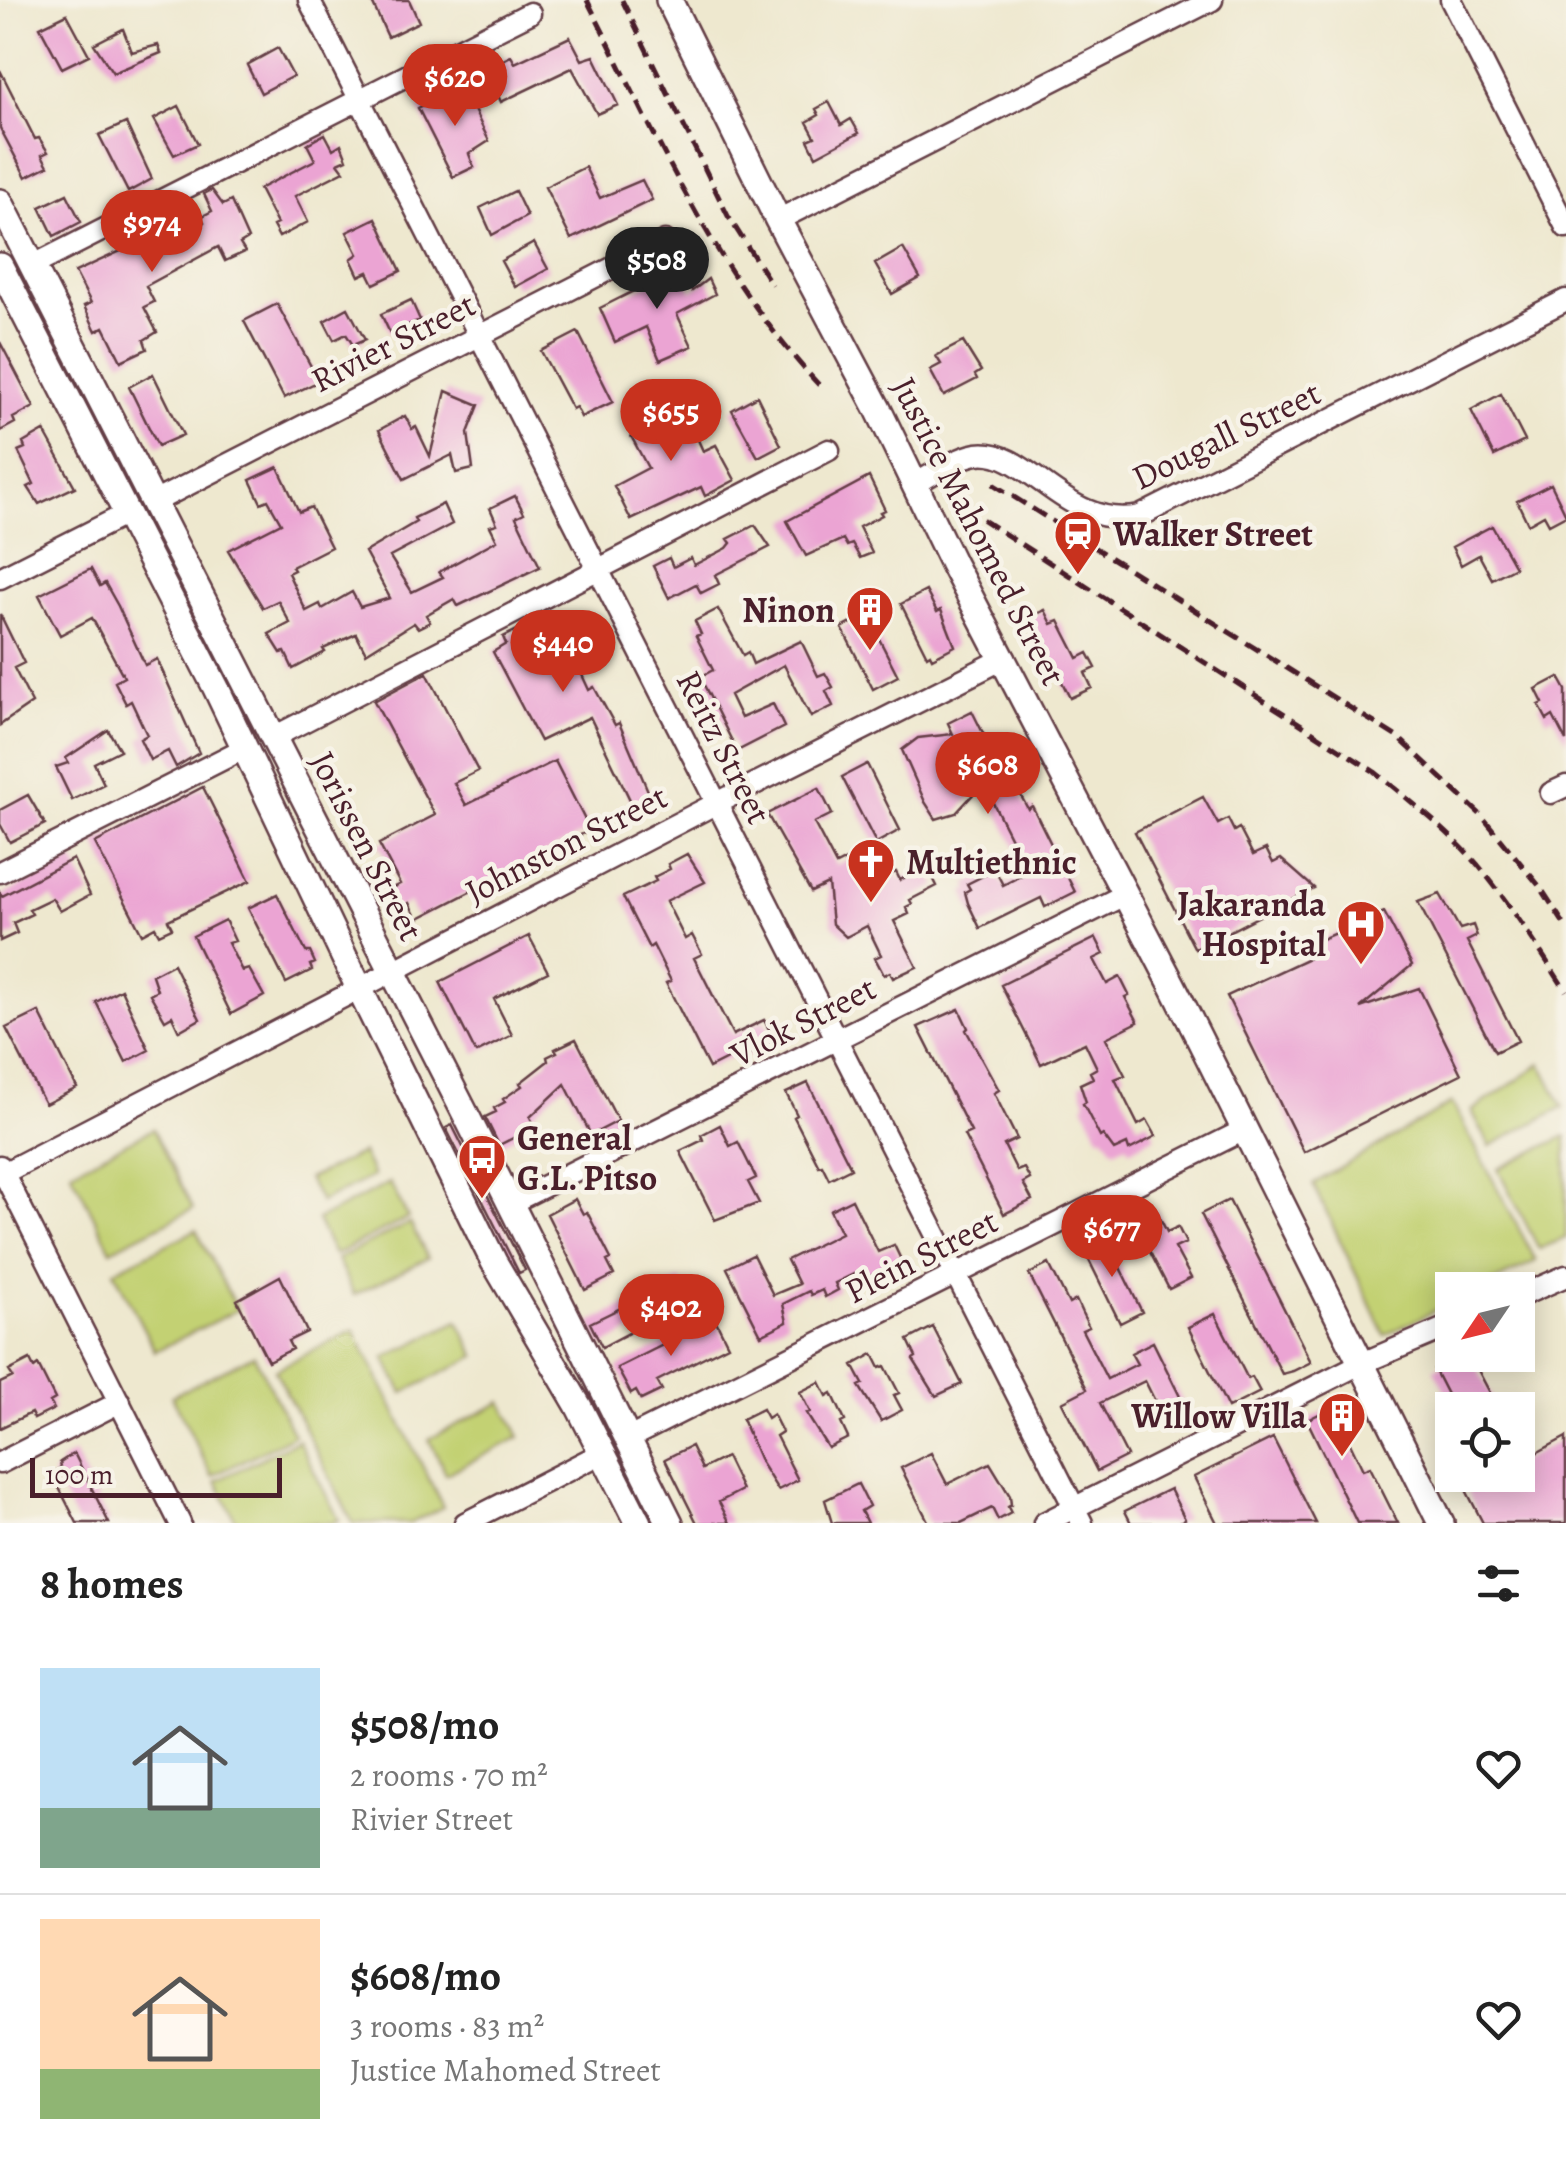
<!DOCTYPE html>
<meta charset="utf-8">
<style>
:root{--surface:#fff;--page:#f6f6f6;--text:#222;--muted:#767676;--line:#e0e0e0;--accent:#c8321e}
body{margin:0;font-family:Alegreya,serif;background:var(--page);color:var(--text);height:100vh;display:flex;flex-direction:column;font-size:38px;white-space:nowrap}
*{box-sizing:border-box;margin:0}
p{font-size:32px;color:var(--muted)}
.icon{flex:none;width:55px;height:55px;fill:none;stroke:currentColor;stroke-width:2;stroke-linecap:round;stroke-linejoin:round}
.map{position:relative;height:1523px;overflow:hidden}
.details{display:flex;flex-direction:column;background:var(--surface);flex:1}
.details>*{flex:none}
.needle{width:65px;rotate:235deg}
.tools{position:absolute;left:1435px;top:1272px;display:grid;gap:20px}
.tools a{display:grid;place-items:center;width:100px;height:100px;border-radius:0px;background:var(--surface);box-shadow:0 5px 25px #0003;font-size:50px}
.scale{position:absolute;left:30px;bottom:25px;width:252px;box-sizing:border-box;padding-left:10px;border:5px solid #4a1f2b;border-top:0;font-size:28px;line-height:35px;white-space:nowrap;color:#4a1f2b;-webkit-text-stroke:8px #f7f3e8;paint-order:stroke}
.price{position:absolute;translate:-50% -85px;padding:0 22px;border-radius:35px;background:var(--accent);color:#fff;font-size:32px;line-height:65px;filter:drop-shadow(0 2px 5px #0008)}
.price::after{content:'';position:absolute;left:50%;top:60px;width:30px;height:22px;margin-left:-15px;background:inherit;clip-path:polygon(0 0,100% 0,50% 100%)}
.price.selected{background:#222;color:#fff}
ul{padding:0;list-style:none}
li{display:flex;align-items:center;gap:30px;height:250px;padding:0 40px}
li+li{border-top:2px solid var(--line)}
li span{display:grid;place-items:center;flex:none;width:280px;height:200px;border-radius:0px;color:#555}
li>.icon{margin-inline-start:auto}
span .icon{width:120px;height:120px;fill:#fffc;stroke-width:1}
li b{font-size:42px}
h2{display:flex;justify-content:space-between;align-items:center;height:120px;padding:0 40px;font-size:42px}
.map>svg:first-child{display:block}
.green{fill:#c3d173;stroke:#86784f;stroke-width:2.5}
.building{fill:#eba4d3}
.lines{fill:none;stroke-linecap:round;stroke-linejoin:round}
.minor-casing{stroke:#633d44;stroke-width:25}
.major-casing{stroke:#633d44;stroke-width:30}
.minor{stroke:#fff;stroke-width:20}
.major{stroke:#fff;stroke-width:25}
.rail{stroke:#4a1f2b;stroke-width:5;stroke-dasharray:15 8;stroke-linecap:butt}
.labels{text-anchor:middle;stroke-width:9;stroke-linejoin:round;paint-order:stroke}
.street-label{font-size:35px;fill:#4a1f2b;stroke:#f7f3e8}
.poi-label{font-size:35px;font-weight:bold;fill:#4a1f2b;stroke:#f7f3e8;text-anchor:start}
</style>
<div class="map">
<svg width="1566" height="1523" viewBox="0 0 1566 1523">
<rect width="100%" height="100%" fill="#f7f3e8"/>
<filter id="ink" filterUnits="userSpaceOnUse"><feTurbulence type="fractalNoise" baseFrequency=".01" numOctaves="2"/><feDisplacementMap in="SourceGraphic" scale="20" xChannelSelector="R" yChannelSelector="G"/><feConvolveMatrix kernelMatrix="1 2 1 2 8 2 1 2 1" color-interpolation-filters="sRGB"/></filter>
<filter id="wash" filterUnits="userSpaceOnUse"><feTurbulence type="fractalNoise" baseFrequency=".0048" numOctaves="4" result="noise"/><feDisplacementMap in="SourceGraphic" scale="40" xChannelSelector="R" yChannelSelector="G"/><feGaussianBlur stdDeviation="2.25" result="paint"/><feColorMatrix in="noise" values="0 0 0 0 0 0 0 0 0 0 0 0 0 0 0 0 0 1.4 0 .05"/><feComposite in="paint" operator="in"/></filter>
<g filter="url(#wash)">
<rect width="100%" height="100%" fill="#eee8cf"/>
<!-- green -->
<path class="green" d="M1541,1064l22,43 -73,39 -18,-35z
M1452,1103l84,158 -59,29h-25v12l-67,33 -72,-151z
M153,1129l40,80 -82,41 -40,-79z
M1566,1136v102l-27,11 -41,-80z
M362,1153l11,23 -53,26 -12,-23z
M390,1183l18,35 -74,37 -17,-35z
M410,1223l18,35 -74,37 -17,-36z
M196,1230l41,80 -82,41 -41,-80z
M458,1321l18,35 -73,37 -18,-35z
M354,1330l89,177 -32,16h-58l-78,-153z
M254,1355l40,80 -82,41 -40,-80z
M502,1402l18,35 -74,37 -17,-35z
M298,1440l41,80 -7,3h-95l-21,-42z"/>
<g id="blocks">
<!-- building -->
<path class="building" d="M371,0h38l10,22 -31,15z
M67,14l22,41 -27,13 -22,-41z
M123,29l9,23 26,-7 3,8 -48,20 -19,-29z
M570,37l12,23 12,-4 24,49 -21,9 -25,-46 -71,34 -15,-33 25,-13 4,7z
M278,48l15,28 -32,17 -14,-28z
M0,70l35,69 4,-1 9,14 -6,3 6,11 -22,11 -26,-49z
M462,85l27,56 -20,13 5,13 -21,10 -35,-69z
M829,102l12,23 10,-6 8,14 -43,23 -8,-16 7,-3 -8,-15 12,-7 -3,-6z
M179,106l19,38 -24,11 -20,-36z
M126,123l26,56 -24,13 -29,-57z
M325,134l8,15 8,-5 6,15 -9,4 6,8 -49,25 13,26 -29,15 -6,-11 4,-2 -18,-35 56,-29 -8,-16z
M585,167l15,31 42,-18 10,20 -81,39 -26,-52z
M212,190l11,15 8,-4 17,38 -8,5 5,8 -20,9 -7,-14 -72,39 8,16 -10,5 13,25 -13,8 3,9 -26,12 -17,-34 -8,4 -12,-25 7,-3 -16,-31 74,-34 3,5 20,-12 15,3 17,-12 -3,-5 11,-6 -8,-17z
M515,191l12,25 -35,19 -12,-27z
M67,194l14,28 -27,14 -14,-29z
M376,218l25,53 -27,13 -6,-12 -9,4 -8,-17 7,-5 -11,-22z
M534,243l14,26 -33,18 -14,-26z
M903,248l17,30 -28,16 -17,-30z
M680,268l12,23 16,-12 7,15 -38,20 15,32 -32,14 -14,-33 -31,15 -15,-34z
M411,300l9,20 -30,13 -9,-19z
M277,304l42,77 -35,17 -40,-77z
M348,308l17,32 -12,5 -7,-11 -12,6 -10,-19z
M578,332l35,70 -32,15 -5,-10 -4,2 -31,-58z
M0,342l34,65 -21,11 2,5 -15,8z
M963,342l18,29 -6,4 2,4 -33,17 -14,-26 11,-6 -5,-8z
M153,374l30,61 -25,11 -29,-59z
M446,391l33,14 -11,28 5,36 -17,4 -4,-18 -48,24 -25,-49 26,-14 7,13 4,-2 14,29z
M1501,394l24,47 -31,15 -23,-46z
M757,396l24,49 -23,12 -26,-47z
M680,400l23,51 13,-6 19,35 -30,16 -4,-9 -70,33 -17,-34 34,-18 -17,-32 7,-4 -2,-6z
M44,431l31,56 -36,17 -11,-17 6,-3 -16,-33 7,-3 -2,-5z
M278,467l21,45 12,-5 20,40 -39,20 2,3 -6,3 18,38 14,-7 2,5 30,-17 8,15 30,-9 -25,-46 51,-30 -2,-4 29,-14 9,20 -62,33 22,35 31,-15 -4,-5 58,-32 -7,-14 7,-2 -7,-16 25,-12 9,17 -8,4 24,50 -82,39 -4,-7 -28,16 4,7 -12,6 -4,-5 -48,30 -10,-19 -33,15 2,3 -32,17 -8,-17 -4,1 -12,-19 21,-11 -12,-22 -15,7 -35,-58 53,-27 -13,-23 -7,3 -11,-23z
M869,477l16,33 -5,2 2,3 -23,12 13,26 -12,5 -8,-14 -5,2 -4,-7 -37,17 -19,-35z
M1551,484l15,31 -17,9 -5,-9 -16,9 -11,-23z
M755,525l15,22 -55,28 4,9 -18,9 -5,-9 -27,14 -16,-32 16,-8 4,9 18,-9 3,7 33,-17 4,-5 -3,-4z
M1492,526l23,41 -23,12 -13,-24 -18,10 -9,-18z
M91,569l9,17 5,-3 13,23 27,59 12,-6 42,94 -23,14 -8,-16 -18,9 -10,-21 7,-4 -16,-34 -5,3 -11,-22 9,-5 -32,-59 -32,17 -21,-40z
M926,591l11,21 4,-2 14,36 -23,12 -2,-4 -3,2 -26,-52z
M718,609l25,46 5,-3 5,12 48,-23 17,35 7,-3 8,14 -7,4 7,15 -22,11 -27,-52 -54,30 11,23 32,-14 11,23 -47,24 -37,-74 13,-7 -17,-34 5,-2 -6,-13z
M1045,610l7,14 7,-3 19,37 10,-5 8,15 -11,5 7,15 -22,10 -40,-81z
M553,612l36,78 5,-3 21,38 4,-2 32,75 -18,8 -43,-89 -50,24 -47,-89 13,-8 -3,-7z
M0,614l24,49 -10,5 18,35 -32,22z
M867,615l31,61 -25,13 -31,-61z
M427,673l51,98 -24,12 12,22 89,-44 35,69 -173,89 -8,-16 -12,6 -9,-19 12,-6 -21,-40 56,-29 -61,-114z
M1559,677l7,13v51l-13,-25 -6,4 -8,-15 4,-2 -7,-14z
M972,711l35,70 5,-2 16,30 4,-3 43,86 -30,15 -4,-9 -61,30 -12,-25 -3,-11 5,-3 -3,-5 28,-14 8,15 25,-13 -37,-73 -4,2 -7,-14 -24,26 -20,6 -11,-17 -23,-52 16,-12 35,-4 -5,-11z
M108,730l12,20 -26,13 10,21 -32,16 -16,-33 12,-4 -2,-5z
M867,764l33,66 -24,13 -34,-66z
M203,787l47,94 -82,39 4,8 -13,6 -4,-7 -13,7 -47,-91z
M819,788l13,26 -18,9 22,42 18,-9 8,18 10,-5 6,12 18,-9 4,8 27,-14 10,20 -27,14 2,4 -6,3 3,7 -15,7 23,46 -24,11 -3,-6 -6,3 -9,-17 6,-3 -14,-29 -21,11 -14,-13 -4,-40 -17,8 -44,-78z
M28,795l17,29 -35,18 -10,-18v-14z
M1203,797l15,27 10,-5 6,12 5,-3 14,27 13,-6 7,14 8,-4 33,29 -119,61 -60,-117z
M687,854l18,28 -39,19 19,38 7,-4 10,19 -8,4 39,77 31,-15 7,13 -4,2 4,9 -27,14 -3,-6 -32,16 -43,-85 5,-2 -18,-36 -4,3 -26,-51 33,-16 -2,-4 16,-8 -2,-5z
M73,859l17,36 -30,16 -8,-13 -23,11 3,5 -19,9 4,10 -17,8v-48l2,3z
M277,894l29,58h4l5,11 -5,2 2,5 -26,13 -38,-75z
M1440,894l20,35 13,-4 4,11 -10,5 51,100 -23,11 -77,-150z
M1384,912l28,53 -52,43 59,-20 42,86 -157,78 -77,-156 86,-40 -3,-12z
M225,920l10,21 -7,2 14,28 7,-2 15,27 -33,18 -38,-78z
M529,936l19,36 -54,27 18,36 -36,18 -36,-71z
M1096,938l8,16 -10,5 13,25 13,-7 9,18 -4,2 13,25 -32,16 19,37 -10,4 23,46 9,-5 9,16 -27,14 -2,-6 -13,6 -11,-15 -3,2 -17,-33 3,-2 -6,-18 13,-6 -3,-6 7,-4 -12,-25 -44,21 -40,-79z
M173,964l27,55 -21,12 -7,-15 -7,4 -15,-26 7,-4 -5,-15z
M121,989l28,61 -23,12 -30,-60z
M959,1009l9,19 -2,2 33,60 -5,3 23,46 -13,6 13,26 7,-3 6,11 -7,4 9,17 -28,14 -40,-79 7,-3 -53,-105z
M39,1012l38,76 -32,16 -39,-76z
M576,1039l42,82 -27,14 -26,-51 -35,33 5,10 -36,18 -14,-28 11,-5 -2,-4 11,-6 -2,-3 19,-13 -2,-3 28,-22 -1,-4 10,-5 -2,-3z
M808,1083l43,85 -22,11 -7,-14 -3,1 -25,-49 3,-2 -11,-22z
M452,1125l73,145 -6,3 -73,-145z
M720,1125l10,21 8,-4 18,36 -8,4 11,21 -44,17 -35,-69 23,-11 -2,-5z
M575,1199l8,15 4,-2 24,47 -4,2 7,14 -29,15 -38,-76z
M852,1199l26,53 16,-7 10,21 -18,9 -3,-5 -19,9 -4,-8 -25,12 3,7 -13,7 -3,-7 -11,5 -2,-4 -26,13 4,18 -26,13 -34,-67 26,-13 20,40 26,-11 -12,-24 54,-27 -11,-23z
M1229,1200l82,162 -18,9 -11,3 -81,-160z
M1156,1210l11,22 11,-5 8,16 -11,5 16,30 -22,11 -35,-68z
M1105,1237l37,75 -22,11 -37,-75z
M1049,1264l20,40 7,-4 6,13 7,14 -7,3 25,49 30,-15 -6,-11 22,-11 40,81 -22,10 -26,-52 -45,22 27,53 -30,15 -35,-69 25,-13 -58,-115z
M280,1276l27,56 -19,9 4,8 -24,12 -31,-61z
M680,1279l11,21 -89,47 -12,-24z
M1215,1314l33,65 4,-2 8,15 -32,16 -40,-81z
M715,1319l13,26 -71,36 5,9 -21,10 -5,-9 -5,3 -14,-26z
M933,1327l29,57 -26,12 -23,-37 3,-2 -8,-17z
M873,1354l7,14 5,-2 14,27 -5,2 8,15 -21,11 -22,-35 4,-2 -10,-19z
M1461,1355h9l29,55h-44l-21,-41z
M30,1360l4,8 4,-3 17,34 -5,3 4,7 -20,10 -3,-6 -31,15v-45l13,-6 -4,-6z
M820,1382l7,14 5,-3 13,28 -4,2 7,15 -20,10 -22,-35 4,-1 -10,-20z
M1333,1407l30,63 7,-3 28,56h-41l-50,-103z
M762,1409l5,9 6,-4 9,18 -6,4 22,44 -20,10 -17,-27 -19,-44z
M1566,1437v86h-83l-17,-33 28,-15h24v-12z
M1273,1438l43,85h-99l-23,-46z
M691,1446l11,23 24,-12 16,33 -23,12 11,21h-33l-32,-64z
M74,1453l35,70h-32l-25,-49 9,-7 -1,-5z
M931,1453l16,31 43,-21 20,33 1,9 -3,2 3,6 -13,7 -6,-12 -31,15h-32l-28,-55z
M858,1484l11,22 -8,5 6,12h-35l-7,-23z
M1170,1489l15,30 -7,4h-47l-6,-12z"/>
</g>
</g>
<g filter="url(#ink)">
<use href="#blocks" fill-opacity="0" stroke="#633d44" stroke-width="2.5"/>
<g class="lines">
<!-- minor casing -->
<g class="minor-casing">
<path id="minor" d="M309,0l773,1523
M1451,0l115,227
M778,220l434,-220
M32,266l498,-253
M914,485c19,-11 41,-27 63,-31 51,-7 89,77 163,62l426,-216
M152,503l513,-262
M0,578l126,-64
M272,738l557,-288
M1551,793l15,-7
M0,872l245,-124
M0,1166l180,357
M0,1175l715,-371 290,-146
M511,1203l613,-308
M1518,1297l48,-21
M627,1439l617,-309
M0,1463l120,-61
M465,1523l137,-70
M1044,1523l316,-159 92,-39"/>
</g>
<!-- major casing -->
<g class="major-casing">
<path id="major" d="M669,0l109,220 99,187 76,157 220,422 268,537
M0,202l468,917 202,404
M0,266l216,422 143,300 135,274 84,143 60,118"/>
</g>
<!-- minor -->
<use href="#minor" class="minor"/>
<!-- major -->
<use href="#major" class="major"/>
<!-- rail -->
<path class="rail" d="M587,0c68,134 128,274 232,385
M622,0l106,216 44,69
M993,484l407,255 81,76 60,73 25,39
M963,507l412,265c36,30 73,58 103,93 33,40 60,83 88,126"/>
</g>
</g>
<!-- icons -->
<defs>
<g id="station-pin" transform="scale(2.5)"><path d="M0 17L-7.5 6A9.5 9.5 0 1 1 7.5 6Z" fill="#c8321e" stroke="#f7f3e8"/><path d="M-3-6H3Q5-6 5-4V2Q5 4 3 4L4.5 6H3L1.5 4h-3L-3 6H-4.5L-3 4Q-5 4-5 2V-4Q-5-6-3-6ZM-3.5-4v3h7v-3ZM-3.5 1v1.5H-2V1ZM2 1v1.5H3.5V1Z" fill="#fff"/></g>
<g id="building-pin" transform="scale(2.5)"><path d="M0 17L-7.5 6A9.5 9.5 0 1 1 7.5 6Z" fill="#c8321e" stroke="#f7f3e8"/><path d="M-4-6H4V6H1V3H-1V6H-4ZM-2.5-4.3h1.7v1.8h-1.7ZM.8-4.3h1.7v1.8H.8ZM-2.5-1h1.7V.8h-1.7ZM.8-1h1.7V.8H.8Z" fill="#fff"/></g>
<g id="church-pin" transform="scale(2.5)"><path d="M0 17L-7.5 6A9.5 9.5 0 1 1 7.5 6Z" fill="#c8321e" stroke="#f7f3e8"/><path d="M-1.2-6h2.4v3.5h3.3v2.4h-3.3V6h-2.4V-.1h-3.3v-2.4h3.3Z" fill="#fff"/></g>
<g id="hospital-pin" transform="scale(2.5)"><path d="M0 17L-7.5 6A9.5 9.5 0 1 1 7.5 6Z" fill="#c8321e" stroke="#f7f3e8"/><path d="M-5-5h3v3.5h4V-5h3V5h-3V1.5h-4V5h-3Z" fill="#fff"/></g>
<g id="bus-pin" transform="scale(2.5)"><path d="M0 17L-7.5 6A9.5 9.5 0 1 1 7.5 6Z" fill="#c8321e" stroke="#f7f3e8"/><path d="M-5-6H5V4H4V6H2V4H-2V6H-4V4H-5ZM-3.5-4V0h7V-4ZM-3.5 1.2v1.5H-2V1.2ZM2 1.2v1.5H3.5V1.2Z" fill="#fff"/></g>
</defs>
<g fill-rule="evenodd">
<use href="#station-pin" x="1078" y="534"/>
<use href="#building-pin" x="870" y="610"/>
<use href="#church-pin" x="871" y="862"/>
<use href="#hospital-pin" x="1361" y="924"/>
<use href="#bus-pin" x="482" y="1158"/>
<use href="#building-pin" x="1342" y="1416"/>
</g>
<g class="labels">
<!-- street labels -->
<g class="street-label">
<text transform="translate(393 342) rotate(-27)" y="12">Rivier Street</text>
<text transform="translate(1226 435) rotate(-26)" y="12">Dougall Street</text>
<text transform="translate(979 531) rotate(63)" y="12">Justice Mahomed Street</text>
<text transform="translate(724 747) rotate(63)" y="12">Reitz Street</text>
<text transform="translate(566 844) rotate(-27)" y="12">Johnston Street</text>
<text transform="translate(367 846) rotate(63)" y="12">Jorissen Street</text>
<text transform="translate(803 1021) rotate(-27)" y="12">Vlok Street</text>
<text transform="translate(921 1256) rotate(-27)" y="12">Plein Street</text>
</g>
<!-- poi labels -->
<g class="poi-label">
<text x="1113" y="546">Walker Street</text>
<text x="835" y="622" text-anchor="end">Ninon</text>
<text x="906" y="874">Multiethnic</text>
<text x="1326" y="916" text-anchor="end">Jakaranda<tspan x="1326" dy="40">Hospital</tspan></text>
<text x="517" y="1150">General<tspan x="517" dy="40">G.L. Pitso</tspan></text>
<text x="1307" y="1428" text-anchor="end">Willow Villa</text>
</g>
</g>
</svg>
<div class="tools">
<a><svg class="needle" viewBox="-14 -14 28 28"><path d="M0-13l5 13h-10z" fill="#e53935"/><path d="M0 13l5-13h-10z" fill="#767676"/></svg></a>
<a><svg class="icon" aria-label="locate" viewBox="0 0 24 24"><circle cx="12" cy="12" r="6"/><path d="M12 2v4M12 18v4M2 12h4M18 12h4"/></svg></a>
</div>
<div class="scale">100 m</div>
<b class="price" style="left:455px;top:129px">$620</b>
<b class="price" style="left:152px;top:275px">$974</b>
<b class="price selected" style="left:657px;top:312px">$508</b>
<b class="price" style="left:671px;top:464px">$655</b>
<b class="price" style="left:563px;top:695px">$440</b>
<b class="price" style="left:988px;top:817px">$608</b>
<b class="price" style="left:1112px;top:1280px">$677</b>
<b class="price" style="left:671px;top:1359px">$402</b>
</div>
<section class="details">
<h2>8 homes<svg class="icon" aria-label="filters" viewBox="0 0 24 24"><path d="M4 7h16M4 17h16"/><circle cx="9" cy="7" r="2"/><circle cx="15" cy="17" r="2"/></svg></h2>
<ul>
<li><span style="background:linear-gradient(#bfe0f5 70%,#7fa58c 0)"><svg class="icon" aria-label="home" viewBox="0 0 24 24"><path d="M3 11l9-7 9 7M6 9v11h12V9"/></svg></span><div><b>$508/mo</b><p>2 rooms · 70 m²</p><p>Rivier Street</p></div><svg class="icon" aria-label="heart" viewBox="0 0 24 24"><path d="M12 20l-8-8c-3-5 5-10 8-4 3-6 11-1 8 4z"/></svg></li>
<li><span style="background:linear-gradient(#ffd9b3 75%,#8fb573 0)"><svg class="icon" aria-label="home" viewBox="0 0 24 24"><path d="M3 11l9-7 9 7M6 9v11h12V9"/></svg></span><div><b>$608/mo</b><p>3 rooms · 83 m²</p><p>Justice Mahomed Street</p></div><svg class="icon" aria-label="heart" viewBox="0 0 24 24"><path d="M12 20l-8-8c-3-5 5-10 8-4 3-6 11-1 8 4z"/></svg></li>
</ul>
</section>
